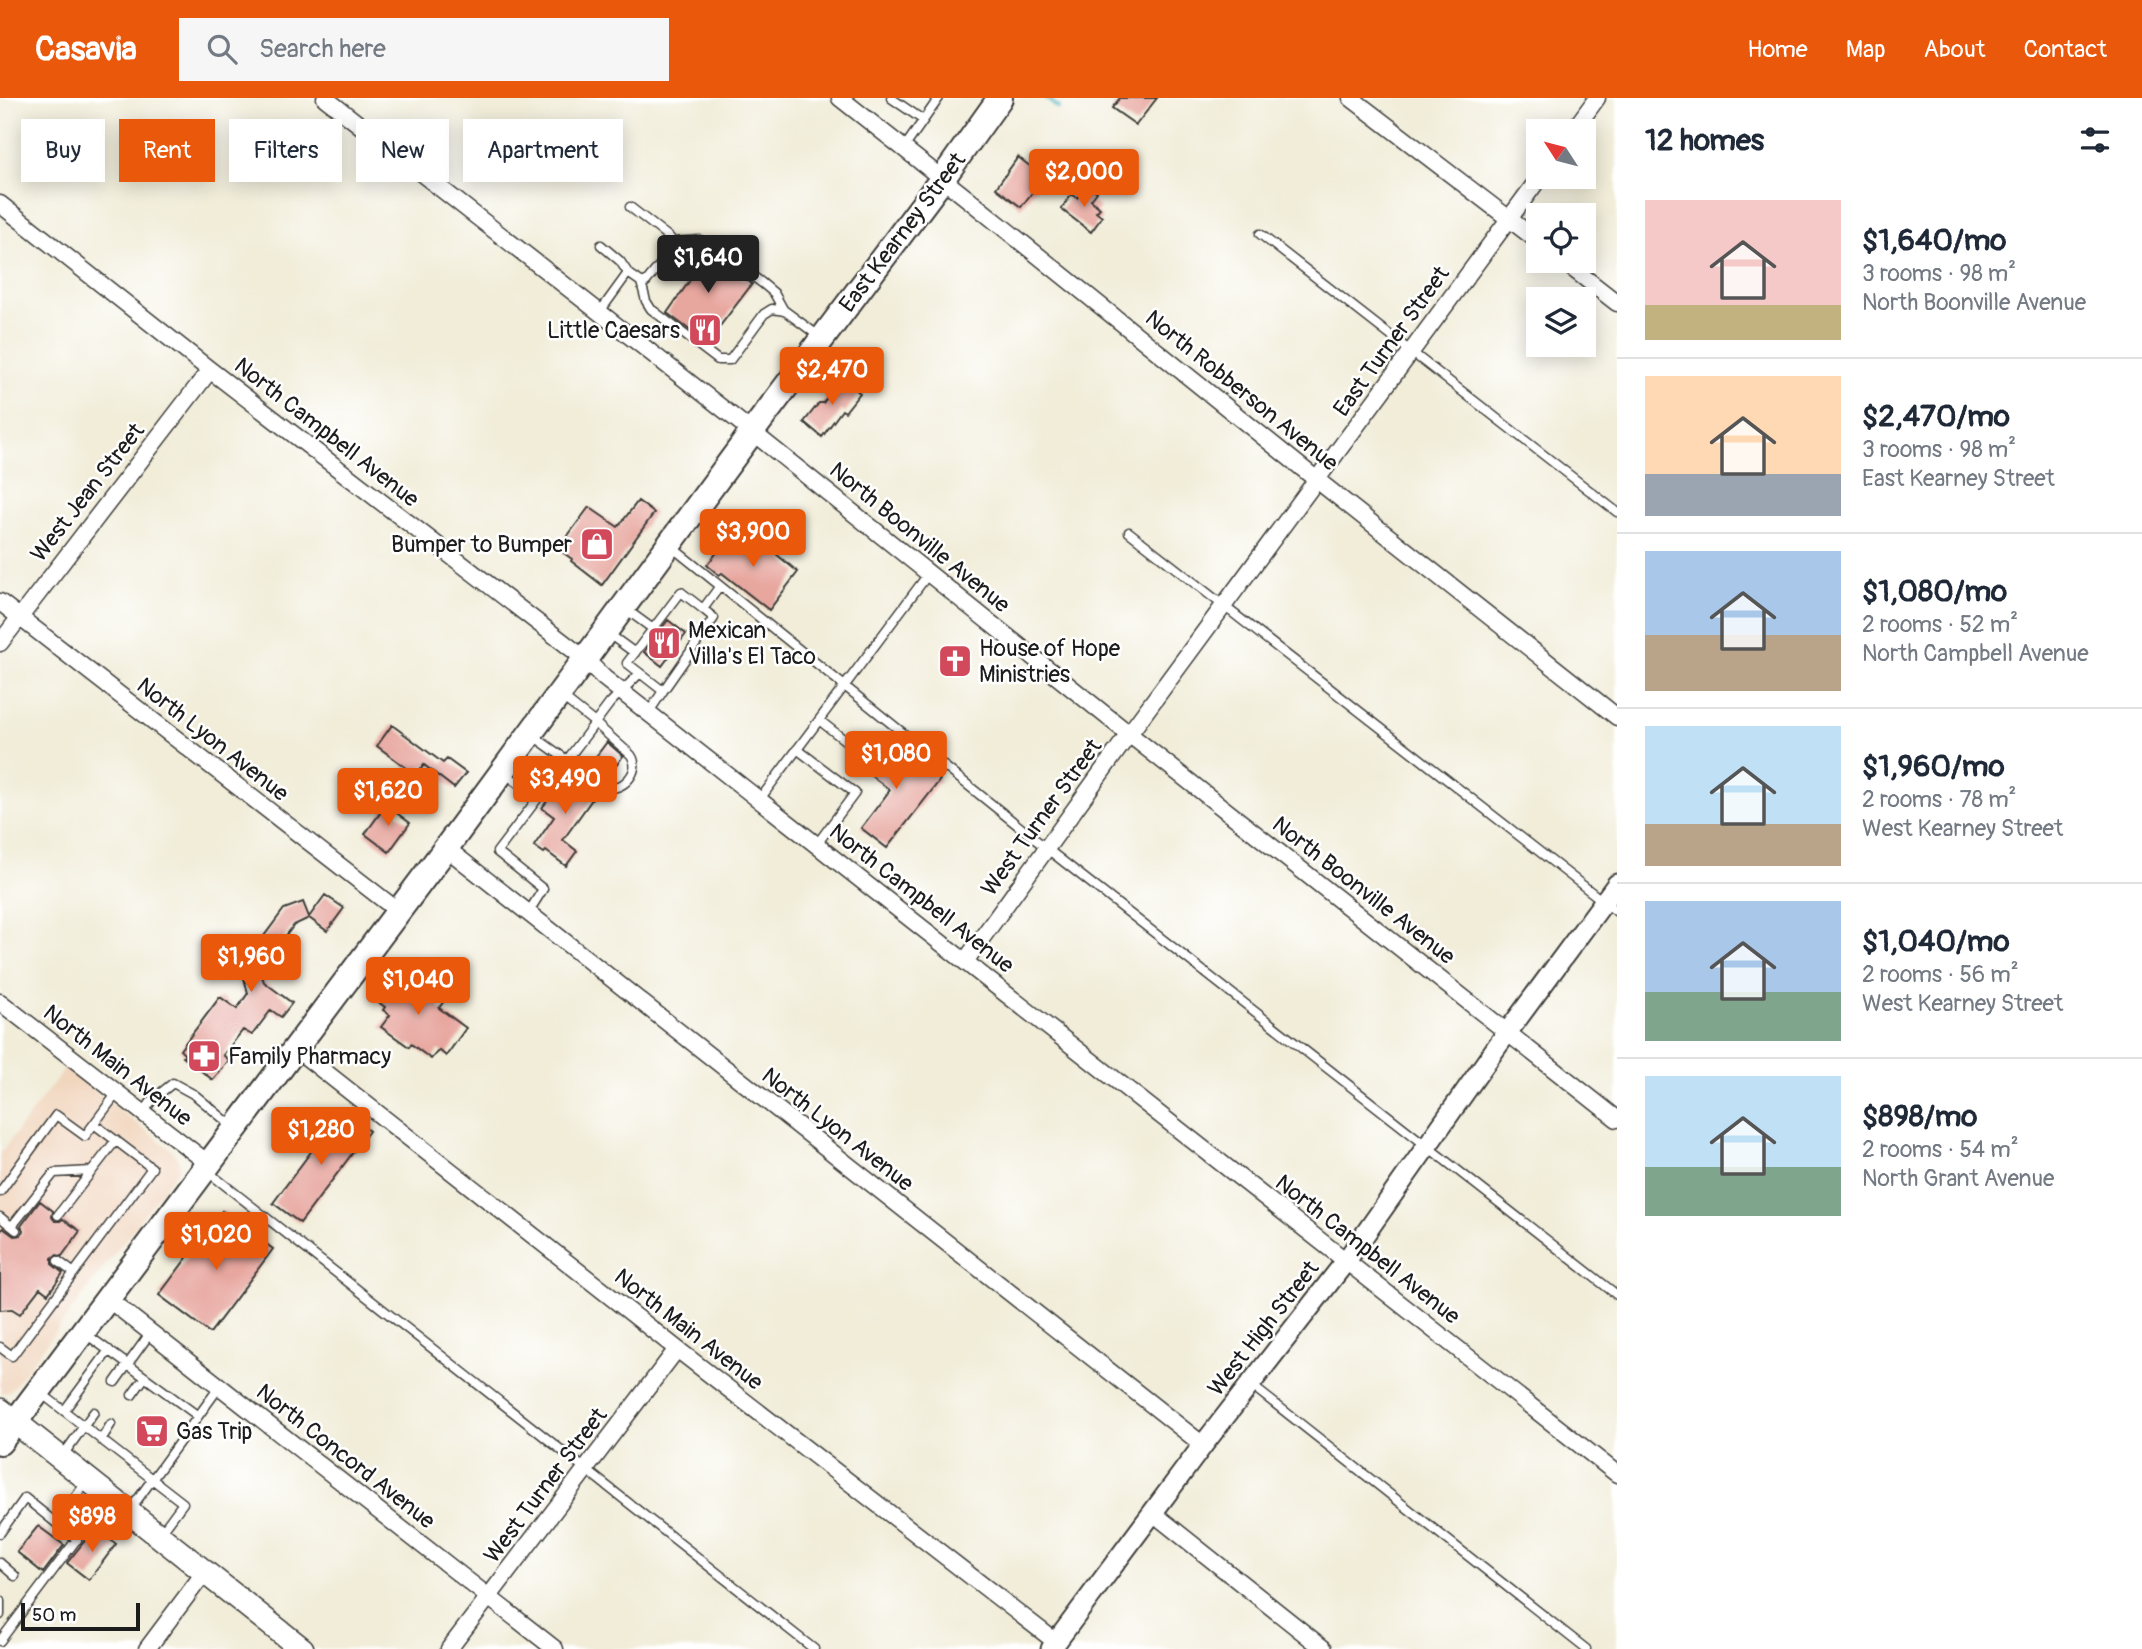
<!DOCTYPE html>
<meta charset="utf-8">
<style>
:root{--surface:#fff;--page:#f6f6f7;--text:#1f2937;--muted:#747a83;--line:#e0e1e3;--accent:#ea580c}
body{margin:0;font-family:Pangolin,sans-serif;background:var(--page);color:var(--text);height:100vh;display:flex;flex-direction:column;font-size:26px;white-space:nowrap}
*{box-sizing:border-box;margin:0}
p{font-size:23px;color:var(--muted)}
.icon{flex:none;width:38px;height:38px;fill:none;stroke:currentColor;stroke-width:2;stroke-linecap:round;stroke-linejoin:round}
.map{position:relative;flex:1;overflow:hidden}
.drawer{display:flex;flex-direction:column;background:var(--surface);width:525px}
.drawer>*{flex:none}
.hud{position:absolute;left:21px;top:21px;width:665px;height:63px;display:flex;gap:14px}
.needle{width:46px;rotate:306deg}
.controls{position:absolute;left:1526px;top:21px;display:grid;gap:14px}
.controls a{display:grid;place-items:center;width:70px;height:70px;border-radius:0px;background:var(--surface);box-shadow:0 4px 18px #0003;font-size:35px}
.scale{position:absolute;left:21px;bottom:18px;width:119px;box-sizing:border-box;padding-left:7px;border:4px solid #1c1c1c;border-top:0;font-size:19px;line-height:24px;white-space:nowrap;color:#1c1c1c;-webkit-text-stroke:5px #fff;paint-order:stroke}
.price{position:absolute;translate:-50% -60px;padding:0 16px;border-radius:7px;background:var(--accent);color:#fff;font-size:23px;line-height:46px;filter:drop-shadow(0 2px 4px #0008)}
.price::after{content:'';position:absolute;left:50%;top:42px;width:21px;height:16px;margin-left:-10px;background:inherit;clip-path:polygon(0 0,100% 0,50% 100%)}
.price.current{background:#222;color:#fff}
ul{padding:0;list-style:none}
li{display:flex;align-items:center;gap:21px;height:175px;padding:0 28px}
li+li{border-top:2px solid var(--line)}
li span{display:grid;place-items:center;flex:none;width:196px;height:140px;border-radius:0px;color:#555}
li>.icon{margin-inline-start:auto}
span .icon{width:84px;height:84px;fill:#fffc;stroke-width:1}
li b{font-size:30px}
h2{display:flex;justify-content:space-between;align-items:center;height:84px;padding:0 28px;font-size:30px}
.chip{padding:0 24px;border-radius:0px;background:var(--surface);box-shadow:0 4px 18px #0003;font-size:24px;line-height:63px}
.chip.current{background:var(--accent);color:#fff}
header{display:flex;align-items:center;gap:42px;box-sizing:border-box;height:98px;padding:0 35px;background:var(--accent);color:#fff}
header strong{font-size:33px}
nav{display:flex;gap:38px;margin-inline-start:auto;font-size:24px}
.search{width:490px;height:63px;background:var(--page);display:flex;align-items:center;gap:18px;box-sizing:border-box;padding:0 24px;border-radius:0px;color:var(--muted);font-size:26px}
main{display:flex;flex:1;min-height:0}
.map>svg:first-child{display:block}
.built{fill:#f1d5bd}
.lines{fill:none;stroke-linecap:round;stroke-linejoin:round}
.stream{stroke:#46b3c2;stroke-width:4.5}
.building{fill:#e7a69e}
.service-casing{stroke:#3c3b38;stroke-width:11}
.minor-casing{stroke:#3c3b38;stroke-width:19}
.tertiary-casing{stroke:#3c3b38;stroke-width:23}
.secondary-casing{stroke:#3c3b38;stroke-width:26}
.primary-casing{stroke:#3c3b38;stroke-width:28}
.service{stroke:#fff;stroke-width:8}
.minor{stroke:#fff;stroke-width:16}
.tertiary{stroke:#fff;stroke-width:19}
.secondary{stroke:#fff;stroke-width:23}
.primary{stroke:#fff;stroke-width:24}
.labels{text-anchor:middle;stroke-width:5;stroke-linejoin:round;paint-order:stroke}
.street-label{font-size:23px;fill:#1c1c1c;stroke:#fff}
.poi-label{font-size:23px;fill:#1c1c1c;stroke:#fff;text-anchor:start}
</style>
<header>
<strong>Casavia</strong>
<div class="search"><svg class="icon" aria-label="search" viewBox="0 0 24 24"><circle cx="10" cy="10" r="6"/><path d="M15 15l6 6"/></svg>Search here</div>
<nav><a>Home</a><a>Map</a><a>About</a><a>Contact</a></nav>
</header>
<main>
<div class="map">
<svg width="1617" height="1551" viewBox="0 0 1617 1551">
<rect width="100%" height="100%" fill="#fff"/>
<filter id="ink" filterUnits="userSpaceOnUse"><feTurbulence type="fractalNoise" baseFrequency=".0143" numOctaves="2"/><feDisplacementMap in="SourceGraphic" scale="14" xChannelSelector="R" yChannelSelector="G"/><feConvolveMatrix kernelMatrix="1 2 1 2 8 2 1 2 1" color-interpolation-filters="sRGB"/></filter>
<filter id="wash" filterUnits="userSpaceOnUse"><feTurbulence type="fractalNoise" baseFrequency=".00686" numOctaves="4" result="noise"/><feDisplacementMap in="SourceGraphic" scale="28" xChannelSelector="R" yChannelSelector="G"/><feGaussianBlur stdDeviation="1.57" result="paint"/><feColorMatrix in="noise" values="0 0 0 0 0 0 0 0 0 0 0 0 0 0 0 0 0 1.4 0 .05"/><feComposite in="paint" operator="in"/></filter>
<g filter="url(#wash)">
<rect width="100%" height="100%" fill="#f1edd9"/>
<!-- built -->
<path class="built" d="M65,970l108,83 7,13 -2,6 -166,219 -6,4 -6,-1v-238z"/>
<g class="lines">
<!-- stream -->
<path class="stream" d="M1047,0l11,10"/>
</g>
<g id="blocks">
<!-- building -->
<path class="building" d="M1120,0h37l-21,27 -24,-17z
M1018,59l26,20 -23,30 -25,-19z
M1087,86l10,8 -6,8 9,8 -4,4 6,5 -11,15 -30,-23 11,-15 5,4z
M697,149l5,1 50,36 -45,59 -40,-30 28,-40 -11,-8z
M841,280l19,15 -15,19 -3,-2 -20,27 -18,-15 15,-19h4z
M638,403l16,12 -52,72 -31,-24 1,-2 -14,-10 31,-42 29,20z
M735,432l30,24 5,-5 28,23 -29,38 -47,-37 -3,2 -12,-10z
M668,522l18,14 -24,32 -18,-14z
M392,627l51,38 4,-4 19,14 -12,15 -30,-23 -8,10 -39,-29z
M886,641l54,41 -53,68 -26,-20 29,-38 -28,-21z
M607,644l16,14 -17,24 -18,-13z
M570,672l28,21 -35,49 14,11 -11,15 -20,-15 -2,2 -10,-7 20,-29 -12,-9z
M386,707l24,18 -21,29 -24,-18z
M325,797l19,13 -17,23 -18,-13 -15,7 -34,45 4,12 28,21 -11,14 -10,-7 -19,25 -9,-5 -20,25 6,5 -16,20 -30,-23 2,-2 -5,-5 40,-53 17,12 11,-16 -7,-26 43,-58 19,-7 6,15z
M397,871l17,13 11,13 4,-6 15,12 -5,7 27,20 -20,28 -7,-6 -8,9 -20,-15 -2,3 -28,-20 9,-12 -7,-5 2,-3 -11,-8z
M342,1012l27,21 -69,92 -27,-20z
M40,1103l13,10 -1,6 3,4h5l3,-2 17,12 -18,25 -6,-1 -4,3v6l11,9 -15,21 -8,-6 -20,26 -8,-5 -12,1v-78l3,-4 11,8 7,-1 2,-5 -2,-4z
M222,1113l51,38 -63,84 -51,-38z
M38,1428l26,19 -21,28 -26,-21z
M95,1430l21,16 -27,36 -22,-17z"/>
</g>
</g>
<g filter="url(#ink)">
<use href="#blocks" fill-opacity="0" stroke="#3c3b38" stroke-width="2"/>
<g class="lines">
<!-- service casing -->
<g class="service-casing">
<path id="service" d="M891,0l32,22
M904,50l35,-50
M1260,136l357,278
M672,144l28,-2 11,5 51,38 12,10 10,18
M601,147l19,16 8,12
M641,184l5,19 5,8 67,51h12l34,-46 8,-5 13,2 35,26
M599,215l29,-40 13,9h5l27,-33 -3,-11 -40,-31
M1129,434l488,380
M673,450l373,300 571,447
M627,512l26,19
M609,536l26,19
M663,593l51,-73 -11,-9
M561,598l34,27 -28,37 39,28c17,3 36,-17 25,-33l-36,-32 15,-20 30,-30
M649,614l14,-21 -36,-28 54,-71 22,17 17,-23
M819,622l37,29
M532,637l35,25 -29,38
M797,651l58,44 -38,51
M506,676l32,24 -41,54 46,37 -15,24
M760,701l169,-226
M143,1015l10,-14 20,-16 22,12 37,31
M207,1073l607,478
M0,1094l56,-77 29,21 32,-43
M58,1117l58,-75
M0,1119l16,13
M12,1128l42,-53 38,-2
M58,1163l16,12
M86,1236l112,82
M0,1249l12,9 140,-188 -58,-44
M115,1284l36,-50
M1250,1286l336,265
M41,1295l142,110 -23,31
M132,1297l13,-18
M64,1313l45,-61
M101,1342l10,-16
M61,1360l33,-46
M130,1412l90,-124
M56,1425l21,17
M0,1435l25,-35 31,25 30,-40
M0,1465l15,13
M0,1503v14
M0,1543l107,-142"/>
</g>
<!-- minor casing -->
<g class="minor-casing">
<path id="minor" d="M325,0l411,321 393,315 488,385
M840,0l124,98 353,284 300,237
M1351,0l187,143
M1573,33l24,-33
M0,106l210,166 375,289 19,19 1013,796
M1563,163l54,42
M0,504l398,309
M0,545l210,-273
M446,750l757,597
M966,862l163,-226 411,-557
M0,904l209,162
M296,951l381,300 379,293
M108,1201l447,350
M1153,1415l171,136
M147,1551l57,-76
M449,1551l228,-300"/>
</g>
<!-- tertiary casing -->
<g class="tertiary-casing">
<path id="tertiary" d="M1051,1551l152,-204 143,-184 152,-216 119,-161"/>
</g>
<!-- secondary casing -->
<g class="secondary-casing">
<path id="secondary" d="M0,1312l302,239"/>
</g>
<!-- primary casing -->
<g class="primary-casing">
<path id="primary" d="M0,1344l446,-594 306,-416 191,-254 57,-80"/>
</g>
<!-- service -->
<use href="#service" class="service"/>
<!-- minor -->
<use href="#minor" class="minor"/>
<!-- tertiary -->
<use href="#tertiary" class="tertiary"/>
<!-- secondary -->
<use href="#secondary" class="secondary"/>
<!-- primary -->
<use href="#primary" class="primary"/>
</g>
</g>
<!-- icons -->
<defs>
<g id="restaurant-square" transform="scale(1.75)"><rect x="-9" y="-9" width="18" height="18" rx="4" fill="#d1495b" stroke="#fff"/><path d="M-5-6h1v4h1v-4h1v4h1v-4h1v5L-1.5 .5V6h-2V.5L-5-1ZM5-6V6H3V1.5H1.5Q1.5-4 5-6Z" fill="#fff"/></g>
<g id="shop-square" transform="scale(1.75)"><rect x="-9" y="-9" width="18" height="18" rx="4" fill="#d1495b" stroke="#fff"/><path d="M-5-2.5h2.3a2.7 3.5 0 0 1 5.4 0H5L5.5 6h-11ZM-1.5-2.5h3a1.5 2.3 0 0 0-3 0Z" fill="#fff"/></g>
<g id="church-square" transform="scale(1.75)"><rect x="-9" y="-9" width="18" height="18" rx="4" fill="#d1495b" stroke="#fff"/><path d="M-1.2-6h2.4v3.5h3.3v2.4h-3.3V6h-2.4V-.1h-3.3v-2.4h3.3Z" fill="#fff"/></g>
<g id="pharmacy-square" transform="scale(1.75)"><rect x="-9" y="-9" width="18" height="18" rx="4" fill="#d1495b" stroke="#fff"/><path d="M-2-6h4v4h4v4h-4v4h-4v-4h-4v-4h4Z" fill="#fff"/></g>
<g id="supermarket-square" transform="scale(1.75)"><rect x="-9" y="-9" width="18" height="18" rx="4" fill="#d1495b" stroke="#fff"/><path d="M-6-5.5h2.5l.6 2H6L4.5 2H-2.5L-4.4-4H-6ZM-1.5 3.2a1.3 1.3 0 1 0 .1 0ZM3 3.2a1.3 1.3 0 1 0 .1 0Z" fill="#fff"/></g>
</defs>
<g fill-rule="evenodd">
<use href="#restaurant-square" x="705" y="232"/>
<use href="#shop-square" x="597" y="446"/>
<use href="#restaurant-square" x="664" y="545"/>
<use href="#church-square" x="955" y="563"/>
<use href="#pharmacy-square" x="204" y="958"/>
<use href="#supermarket-square" x="152" y="1333"/>
</g>
<g class="labels">
<!-- street labels -->
<g class="street-label">
<text transform="translate(902 134) rotate(-53)" y="8">East Kearney Street</text>
<text transform="translate(1391 243) rotate(-54)" y="8">East Turner Street</text>
<text transform="translate(1242 292) rotate(39)" y="8">North Robberson Avenue</text>
<text transform="translate(327 334) rotate(38)" y="8">North Campbell Avenue</text>
<text transform="translate(87 394) rotate(-52)" y="8">West Jean Street</text>
<text transform="translate(920 439) rotate(39)" y="8">North Boonville Avenue</text>
<text transform="translate(213 641) rotate(38)" y="8">North Lyon Avenue</text>
<text transform="translate(1041 719) rotate(-54)" y="8">West Turner Street</text>
<text transform="translate(1364 792) rotate(38)" y="8">North Boonville Avenue</text>
<text transform="translate(922 800) rotate(38)" y="8">North Campbell Avenue</text>
<text transform="translate(118 967) rotate(38)" y="8">North Main Avenue</text>
<text transform="translate(838 1031) rotate(38)" y="8">North Lyon Avenue</text>
<text transform="translate(1368 1151) rotate(38)" y="8">North Campbell Avenue</text>
<text transform="translate(1263 1230) rotate(-52)" y="8">West High Street</text>
<text transform="translate(689 1231) rotate(38)" y="8">North Main Avenue</text>
<text transform="translate(346 1358) rotate(38)" y="8">North Concord Avenue</text>
<text transform="translate(545 1387) rotate(-53)" y="8">West Turner Street</text>
</g>
<!-- poi labels -->
<g class="poi-label">
<text x="680" y="240" text-anchor="end">Little Caesars</text>
<text x="572" y="454" text-anchor="end">Bumper to Bumper</text>
<text x="688" y="540">Mexican<tspan x="688" dy="26">Villa's El Taco</tspan></text>
<text x="979" y="558">House of Hope<tspan x="979" dy="26">Ministries</tspan></text>
<text x="228" y="966">Family Pharmacy</text>
<text x="176" y="1341">Gas Trip</text>
</g>
</g>
</svg>
<div class="controls">
<a><svg class="needle" viewBox="-14 -14 28 28"><path d="M0-13l5 13h-10z" fill="#e53935"/><path d="M0 13l5-13h-10z" fill="#747a83"/></svg></a>
<a><svg class="icon" aria-label="locate" viewBox="0 0 24 24"><circle cx="12" cy="12" r="6"/><path d="M12 2v4M12 18v4M2 12h4M18 12h4"/></svg></a>
<a><svg class="icon" aria-label="layers" viewBox="0 0 24 24"><path d="M12 4l9 5-9 5-9-5zM3 14l9 5 9-5"/></svg></a>
</div>
<div class="scale">50 m</div>
<b class="price" style="left:1084px;top:111px">$2,000</b>
<b class="price current" style="left:708px;top:197px">$1,640</b>
<b class="price" style="left:832px;top:309px">$2,470</b>
<b class="price" style="left:753px;top:471px">$3,900</b>
<b class="price" style="left:896px;top:693px">$1,080</b>
<b class="price" style="left:565px;top:718px">$3,490</b>
<b class="price" style="left:388px;top:730px">$1,620</b>
<b class="price" style="left:251px;top:896px">$1,960</b>
<b class="price" style="left:418px;top:919px">$1,040</b>
<b class="price" style="left:321px;top:1069px">$1,280</b>
<b class="price" style="left:216px;top:1174px">$1,020</b>
<b class="price" style="left:92px;top:1456px">$898</b>
<div class="hud">
<a class="chip">Buy</a>
<a class="chip current">Rent</a>
<a class="chip">Filters</a>
<a class="chip">New</a>
<a class="chip">Apartment</a>
</div>
</div>
<section class="drawer">
<h2>12 homes<svg class="icon" aria-label="filters" viewBox="0 0 24 24"><path d="M4 7h16M4 17h16"/><circle cx="9" cy="7" r="2"/><circle cx="15" cy="17" r="2"/></svg></h2>
<ul>
<li><span style="background:linear-gradient(#f6c9c9 75%,#c2b280 0)"><svg class="icon" aria-label="home" viewBox="0 0 24 24"><path d="M3 11l9-7 9 7M6 9v11h12V9"/></svg></span><div><b>$1,640/mo</b><p>3 rooms · 98 m²</p><p>North Boonville Avenue</p></div></li>
<li><span style="background:linear-gradient(#ffd9b3 70%,#9aa5b1 0)"><svg class="icon" aria-label="home" viewBox="0 0 24 24"><path d="M3 11l9-7 9 7M6 9v11h12V9"/></svg></span><div><b>$2,470/mo</b><p>3 rooms · 98 m²</p><p>East Kearney Street</p></div></li>
<li><span style="background:linear-gradient(#a9c7e8 60%,#b9a48a 0)"><svg class="icon" aria-label="home" viewBox="0 0 24 24"><path d="M3 11l9-7 9 7M6 9v11h12V9"/></svg></span><div><b>$1,080/mo</b><p>2 rooms · 52 m²</p><p>North Campbell Avenue</p></div></li>
<li><span style="background:linear-gradient(#bfe0f5 70%,#b9a48a 0)"><svg class="icon" aria-label="home" viewBox="0 0 24 24"><path d="M3 11l9-7 9 7M6 9v11h12V9"/></svg></span><div><b>$1,960/mo</b><p>2 rooms · 78 m²</p><p>West Kearney Street</p></div></li>
<li><span style="background:linear-gradient(#a9c7e8 65%,#7fa58c 0)"><svg class="icon" aria-label="home" viewBox="0 0 24 24"><path d="M3 11l9-7 9 7M6 9v11h12V9"/></svg></span><div><b>$1,040/mo</b><p>2 rooms · 56 m²</p><p>West Kearney Street</p></div></li>
<li><span style="background:linear-gradient(#bfe0f5 65%,#7fa58c 0)"><svg class="icon" aria-label="home" viewBox="0 0 24 24"><path d="M3 11l9-7 9 7M6 9v11h12V9"/></svg></span><div><b>$898/mo</b><p>2 rooms · 54 m²</p><p>North Grant Avenue</p></div></li>
</ul>
</section>
</main>
